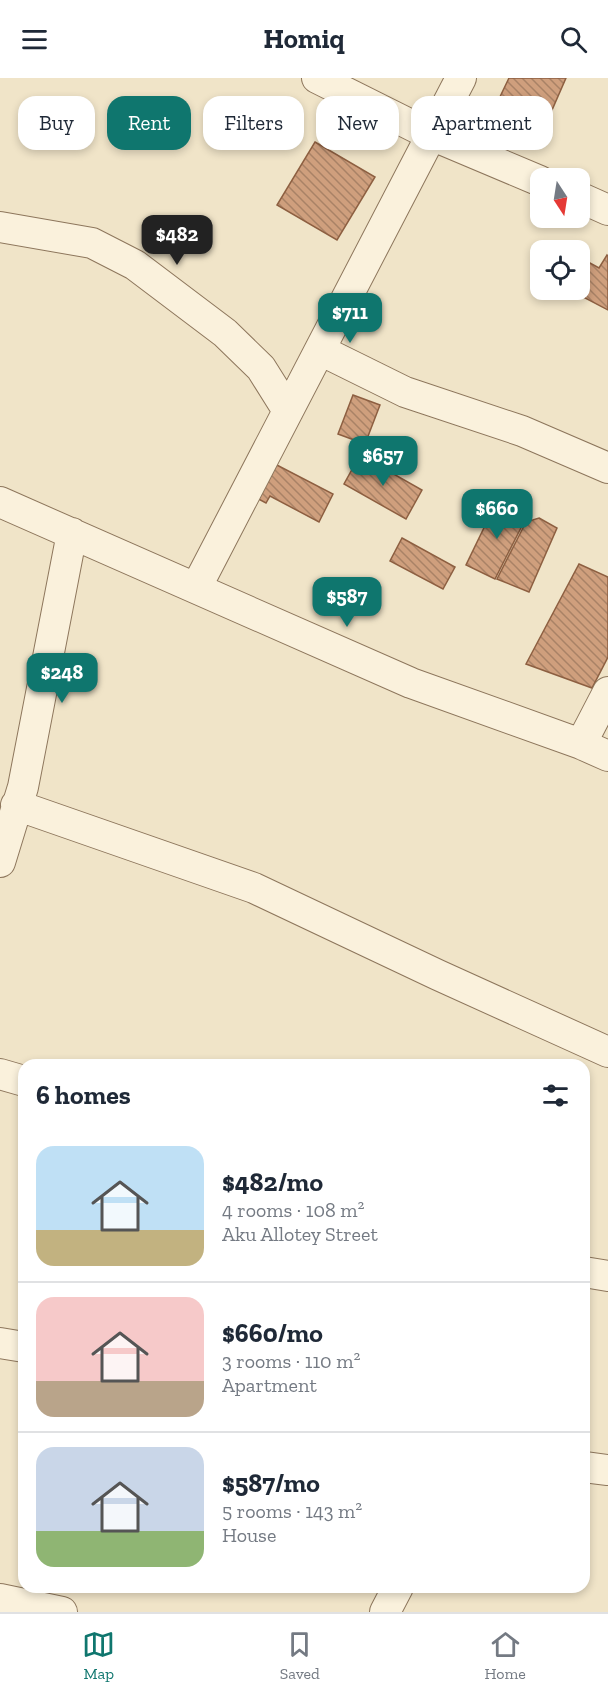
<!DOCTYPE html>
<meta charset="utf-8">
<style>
:root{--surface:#fff;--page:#f2f2f3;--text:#1f2937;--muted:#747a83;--line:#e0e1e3;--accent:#0f766e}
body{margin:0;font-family:"Zilla Slab",serif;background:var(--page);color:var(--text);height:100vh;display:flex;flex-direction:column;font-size:22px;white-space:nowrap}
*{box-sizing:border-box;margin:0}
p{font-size:20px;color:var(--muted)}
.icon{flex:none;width:33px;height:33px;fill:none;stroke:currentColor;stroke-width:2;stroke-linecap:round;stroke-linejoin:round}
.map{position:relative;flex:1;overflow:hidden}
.side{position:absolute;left:18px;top:981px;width:572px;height:534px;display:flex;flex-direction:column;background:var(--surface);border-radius:18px;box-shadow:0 3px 9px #0003}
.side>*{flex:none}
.top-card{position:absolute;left:18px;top:18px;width:573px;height:54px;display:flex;gap:12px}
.needle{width:39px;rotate:168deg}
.buttons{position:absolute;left:530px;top:90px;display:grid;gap:12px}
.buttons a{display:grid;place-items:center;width:60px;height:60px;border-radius:12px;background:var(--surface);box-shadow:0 3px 9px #0003;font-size:30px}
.price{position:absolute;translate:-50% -51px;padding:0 14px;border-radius:12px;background:var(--accent);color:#fff;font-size:20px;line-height:39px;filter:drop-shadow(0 2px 3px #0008)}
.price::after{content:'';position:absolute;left:50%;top:36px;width:18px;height:14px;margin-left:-9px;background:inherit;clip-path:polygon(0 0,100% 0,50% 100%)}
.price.selected{background:#222;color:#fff}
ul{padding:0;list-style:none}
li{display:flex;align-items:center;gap:18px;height:150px;padding:0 18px}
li+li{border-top:2px solid var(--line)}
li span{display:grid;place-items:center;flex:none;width:168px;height:120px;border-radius:18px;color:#555}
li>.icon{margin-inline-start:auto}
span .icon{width:72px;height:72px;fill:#fffc;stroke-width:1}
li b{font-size:26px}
h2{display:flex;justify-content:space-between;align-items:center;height:72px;padding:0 18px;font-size:26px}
.chip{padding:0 21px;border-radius:18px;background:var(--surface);box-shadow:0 3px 9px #0003;font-size:21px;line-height:54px}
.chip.selected{background:var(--accent);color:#fff}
header{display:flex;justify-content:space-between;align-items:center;height:78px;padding:0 18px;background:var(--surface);font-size:27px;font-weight:800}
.dock{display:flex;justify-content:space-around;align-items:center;height:84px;border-top:2px solid var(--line);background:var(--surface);font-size:16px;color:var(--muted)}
.dock a{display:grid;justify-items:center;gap:3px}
.dock .selected{color:var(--accent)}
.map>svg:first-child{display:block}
.building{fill:url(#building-back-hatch);stroke:#8d5f41;stroke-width:1.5}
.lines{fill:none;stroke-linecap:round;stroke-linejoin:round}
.minor-casing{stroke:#8d765c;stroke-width:32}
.minor{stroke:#faf1dc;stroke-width:30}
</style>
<header><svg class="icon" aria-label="menu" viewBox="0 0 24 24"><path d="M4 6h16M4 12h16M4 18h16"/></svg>Homiq<svg class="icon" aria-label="search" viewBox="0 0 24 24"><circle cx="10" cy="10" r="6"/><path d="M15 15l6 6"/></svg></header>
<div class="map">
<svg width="608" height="1534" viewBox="0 0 608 1534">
<defs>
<pattern id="building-back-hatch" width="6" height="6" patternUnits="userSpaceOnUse" patternTransform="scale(1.5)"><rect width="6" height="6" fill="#cf9f7d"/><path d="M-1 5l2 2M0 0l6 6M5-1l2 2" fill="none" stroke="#a98266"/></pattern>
</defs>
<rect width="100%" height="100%" fill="#f0e4c8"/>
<!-- building -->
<path class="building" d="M509,0h57l-31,71 -50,-21z
M315,64l60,35 -38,63 -60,-35z
M607,177l1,1v54l-38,-20h9v-28l2,-4 18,10z
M353,317l27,10 -15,39 -27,-10z
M360,377l62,35 -16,29 -62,-35z
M271,384l62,32 -14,28 -49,-26 -4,7 -13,-7z
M495,427l34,7 -34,67 -29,-14z
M539,440l18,10 -28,64 -32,-13 29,-57z
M402,460l53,29 -12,22 -53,-28z
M579,486l29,13v80l-16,31 -66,-24z"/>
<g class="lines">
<!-- minor casing -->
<g class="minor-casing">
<path id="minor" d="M317,0l114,57 109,46
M579,119l29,13
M0,149l92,16 43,22 90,68 36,35 27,43
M320,272l85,42 117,39 86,37
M0,424l411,181 170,61 27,12
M196,510l265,-510
M581,666l27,-52
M16,727l238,83 184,87 170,77
M0,784l23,-75 49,-254
M0,996l24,7
M584,1194l24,4
M0,1265l24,4
M584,1389l24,3
M0,1521l62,13
M385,1534l13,-25"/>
</g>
<!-- minor -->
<use href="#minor" class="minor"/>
</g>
</svg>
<div class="buttons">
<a><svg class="needle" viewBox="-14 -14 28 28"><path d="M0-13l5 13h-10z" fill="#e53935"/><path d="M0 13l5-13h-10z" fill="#747a83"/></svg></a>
<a><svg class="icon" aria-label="locate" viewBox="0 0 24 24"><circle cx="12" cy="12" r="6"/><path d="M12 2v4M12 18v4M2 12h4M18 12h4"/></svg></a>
</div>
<b class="price selected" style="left:177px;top:188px">$482</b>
<b class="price" style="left:350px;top:266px">$711</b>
<b class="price" style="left:383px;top:409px">$657</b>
<b class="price" style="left:497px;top:462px">$660</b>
<b class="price" style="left:347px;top:550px">$587</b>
<b class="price" style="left:62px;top:626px">$248</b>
<div class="top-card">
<a class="chip">Buy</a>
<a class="chip selected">Rent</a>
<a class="chip">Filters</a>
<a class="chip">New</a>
<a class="chip">Apartment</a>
</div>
<section class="side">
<h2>6 homes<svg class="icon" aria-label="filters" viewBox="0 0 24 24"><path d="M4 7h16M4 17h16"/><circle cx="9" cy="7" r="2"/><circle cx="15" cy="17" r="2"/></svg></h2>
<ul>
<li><span style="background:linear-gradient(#bfe0f5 70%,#c2b280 0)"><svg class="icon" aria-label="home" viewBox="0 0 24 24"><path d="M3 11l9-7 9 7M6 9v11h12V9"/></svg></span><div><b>$482/mo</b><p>4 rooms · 108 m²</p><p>Aku Allotey Street</p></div></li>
<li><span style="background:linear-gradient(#f6c9c9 70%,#b9a48a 0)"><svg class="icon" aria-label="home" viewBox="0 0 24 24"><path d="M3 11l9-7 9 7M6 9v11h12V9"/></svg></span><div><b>$660/mo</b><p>3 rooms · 110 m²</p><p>Apartment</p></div></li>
<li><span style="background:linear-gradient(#c9d6e8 70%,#8fb573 0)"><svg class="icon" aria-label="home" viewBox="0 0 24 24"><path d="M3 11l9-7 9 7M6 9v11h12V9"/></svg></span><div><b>$587/mo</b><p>5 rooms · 143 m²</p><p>House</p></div></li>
</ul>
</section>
</div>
<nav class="dock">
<a class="selected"><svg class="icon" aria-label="map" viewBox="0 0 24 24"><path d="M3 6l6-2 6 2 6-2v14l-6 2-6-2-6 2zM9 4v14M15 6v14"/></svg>Map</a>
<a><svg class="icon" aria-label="saved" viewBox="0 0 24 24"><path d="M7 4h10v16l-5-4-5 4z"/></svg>Saved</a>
<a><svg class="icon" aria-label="home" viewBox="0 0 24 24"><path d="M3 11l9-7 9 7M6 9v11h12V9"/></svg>Home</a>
</nav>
